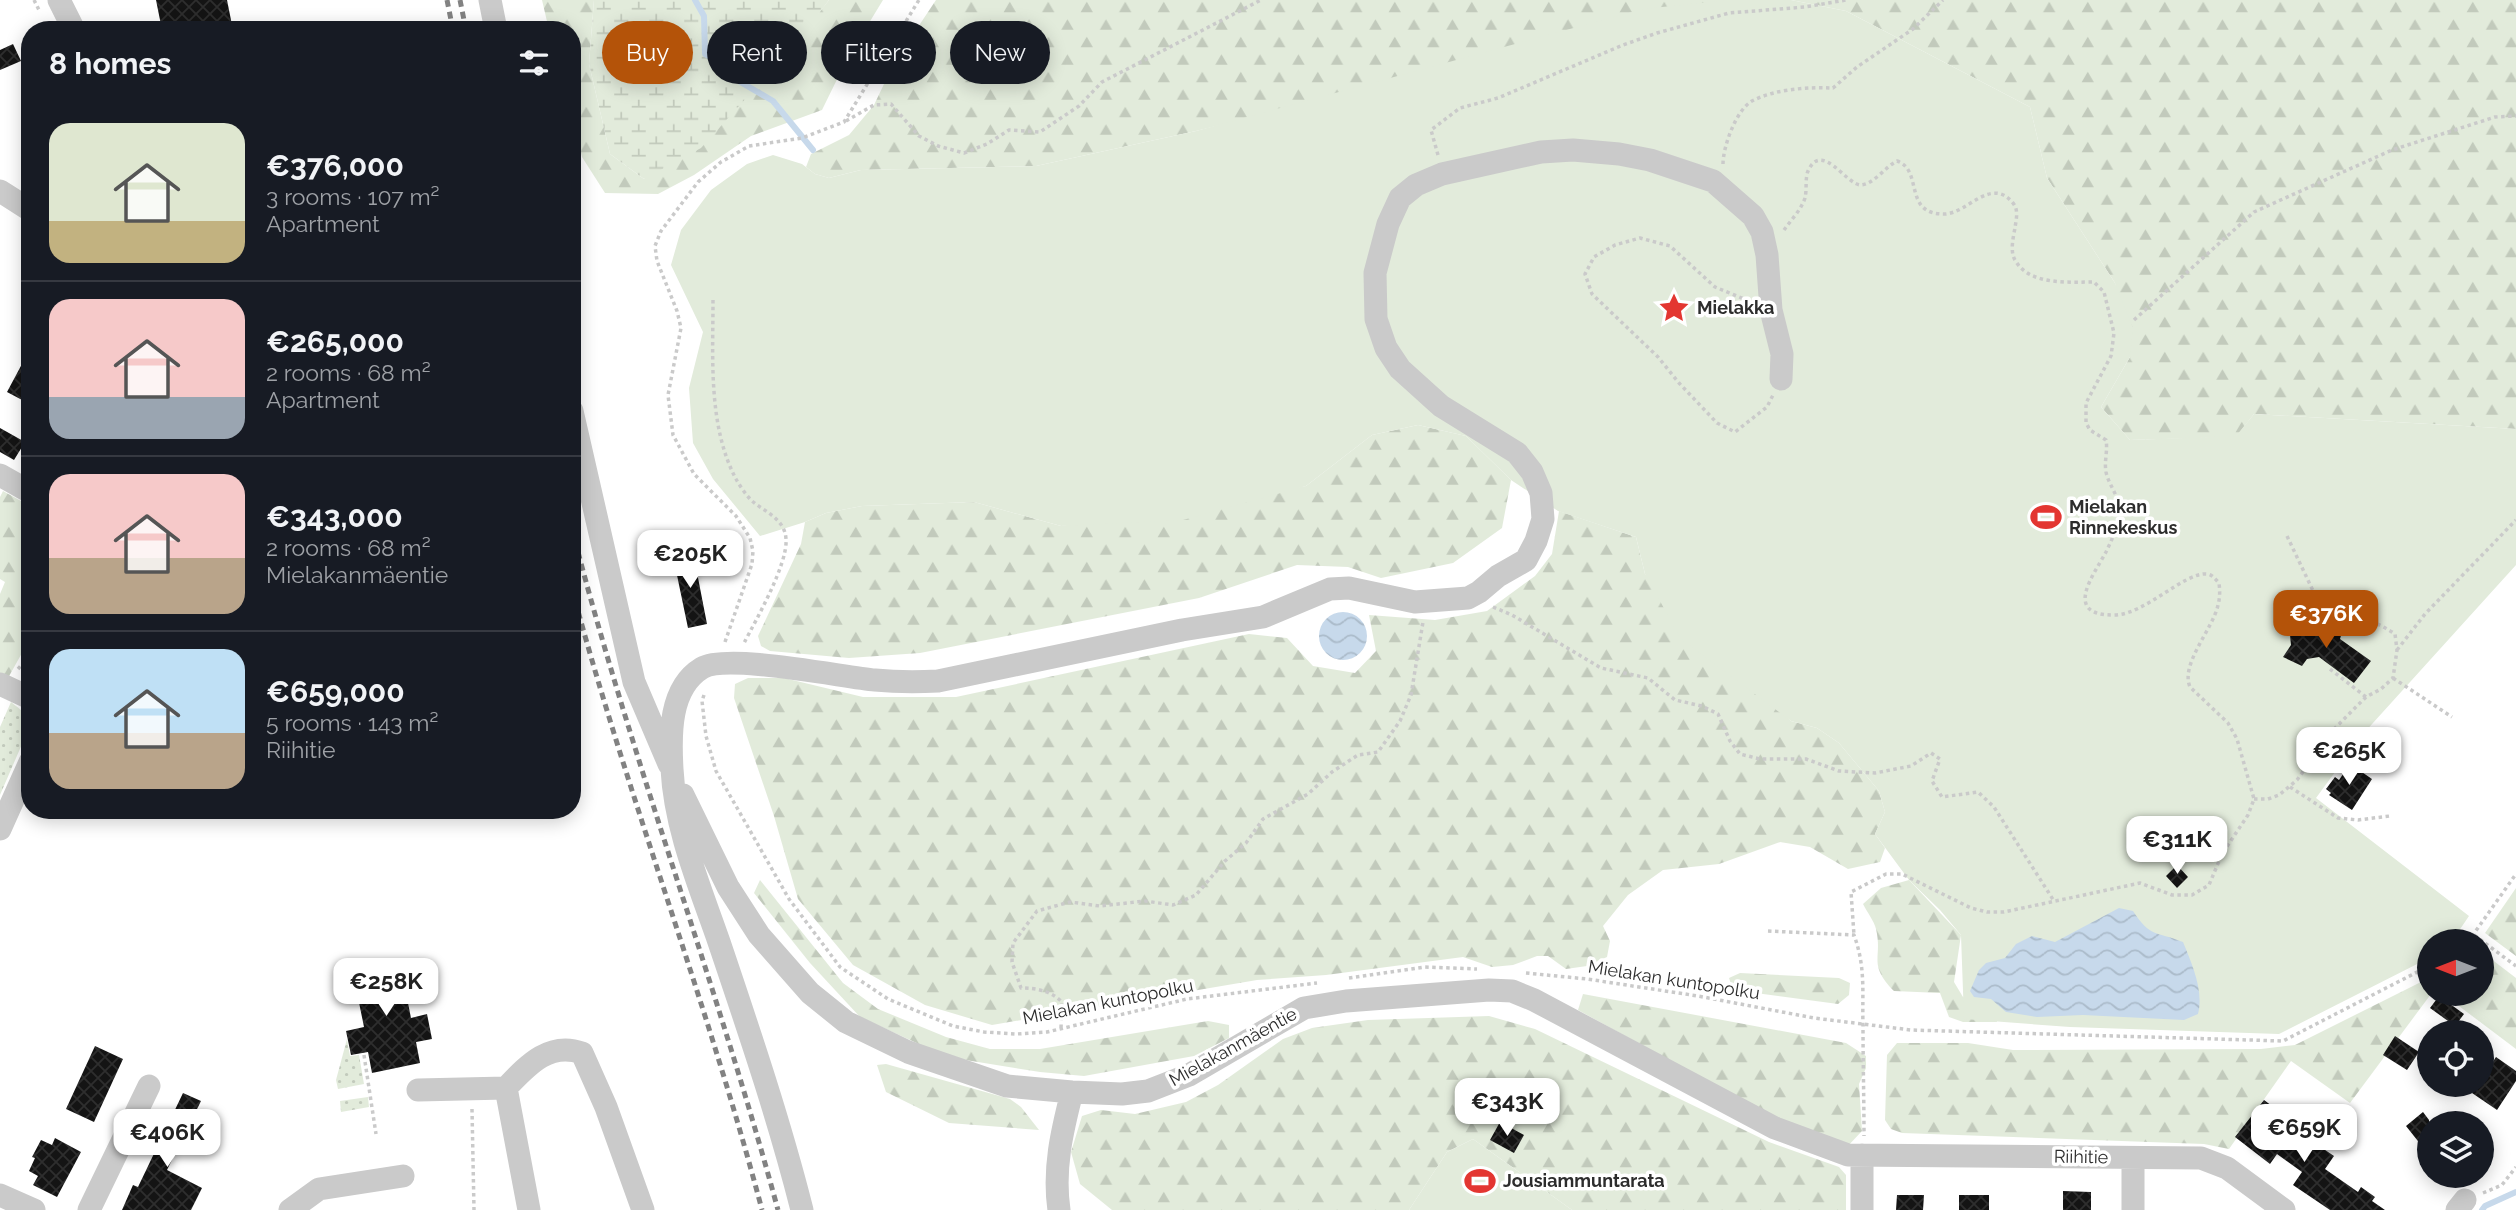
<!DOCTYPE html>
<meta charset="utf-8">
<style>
:root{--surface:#171b24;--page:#242831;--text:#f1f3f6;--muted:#9ea1a6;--line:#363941;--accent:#b45309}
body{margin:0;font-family:Raleway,sans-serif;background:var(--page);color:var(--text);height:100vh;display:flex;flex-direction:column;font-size:26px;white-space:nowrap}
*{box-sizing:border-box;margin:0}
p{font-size:23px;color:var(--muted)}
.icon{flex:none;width:38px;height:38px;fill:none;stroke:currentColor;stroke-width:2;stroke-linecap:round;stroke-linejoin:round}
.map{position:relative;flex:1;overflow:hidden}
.sheet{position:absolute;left:21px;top:21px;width:560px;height:798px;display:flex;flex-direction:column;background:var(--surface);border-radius:28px;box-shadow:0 4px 18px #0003}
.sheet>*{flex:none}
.top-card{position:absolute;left:602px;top:21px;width:665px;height:63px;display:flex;gap:14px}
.needle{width:46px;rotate:270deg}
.fabs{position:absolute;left:2417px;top:929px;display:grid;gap:14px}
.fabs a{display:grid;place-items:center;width:77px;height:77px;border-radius:50%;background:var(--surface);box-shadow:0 4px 18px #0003;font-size:35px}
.price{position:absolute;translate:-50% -60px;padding:0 16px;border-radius:14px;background:#fff;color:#222;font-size:23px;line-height:46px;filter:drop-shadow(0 2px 4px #0008)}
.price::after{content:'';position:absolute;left:50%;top:42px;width:21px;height:16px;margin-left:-10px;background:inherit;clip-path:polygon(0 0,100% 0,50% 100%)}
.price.active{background:var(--accent);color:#fff}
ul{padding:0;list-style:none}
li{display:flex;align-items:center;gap:21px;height:175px;padding:0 28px}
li+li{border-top:2px solid var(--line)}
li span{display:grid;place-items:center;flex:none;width:196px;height:140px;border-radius:21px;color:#555}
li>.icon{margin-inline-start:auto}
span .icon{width:84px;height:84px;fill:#fffc;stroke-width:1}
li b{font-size:30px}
h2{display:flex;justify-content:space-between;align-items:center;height:84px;padding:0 28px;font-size:30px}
.chip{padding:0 24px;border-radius:32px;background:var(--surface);box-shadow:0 4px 18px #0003;font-size:24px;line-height:63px}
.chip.active{background:var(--accent);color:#fff}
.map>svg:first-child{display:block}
.grass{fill:url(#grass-dots)}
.forest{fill:url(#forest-firs)}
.wetland{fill:url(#wetland-marsh)}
.garden{fill:#e2ebdb}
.water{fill:url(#water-waves)}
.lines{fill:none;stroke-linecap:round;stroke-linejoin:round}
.stream{stroke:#c7d9eb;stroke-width:6}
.building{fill:url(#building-cross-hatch)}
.path{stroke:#cacaca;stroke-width:3.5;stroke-dasharray:3.5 3.5;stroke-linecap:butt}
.minor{stroke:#cacaca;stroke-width:23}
.rail{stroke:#828282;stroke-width:5;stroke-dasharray:7 5;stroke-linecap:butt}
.labels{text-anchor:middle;stroke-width:7;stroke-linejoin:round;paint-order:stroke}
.poi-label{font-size:18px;font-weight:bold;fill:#2d2d2d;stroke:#fff;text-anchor:start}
.street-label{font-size:18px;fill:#2d2d2d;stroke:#fff}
</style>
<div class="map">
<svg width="2516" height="1210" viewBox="0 0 2516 1210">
<defs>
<pattern id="grass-dots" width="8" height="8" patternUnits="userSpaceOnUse" patternTransform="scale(1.75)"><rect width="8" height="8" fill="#e2ebdb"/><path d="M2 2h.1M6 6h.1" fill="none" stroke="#c2cabc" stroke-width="1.8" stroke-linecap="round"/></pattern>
<pattern id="forest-firs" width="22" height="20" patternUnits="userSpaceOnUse" patternTransform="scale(1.75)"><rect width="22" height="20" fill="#e2ebdb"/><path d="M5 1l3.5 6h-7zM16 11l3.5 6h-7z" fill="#c2cabc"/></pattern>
<pattern id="wetland-marsh" width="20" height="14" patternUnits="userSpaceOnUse" patternTransform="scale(1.75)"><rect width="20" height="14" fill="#e2ebdb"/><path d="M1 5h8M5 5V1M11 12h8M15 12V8" fill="none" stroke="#c2cabc"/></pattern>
<pattern id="water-waves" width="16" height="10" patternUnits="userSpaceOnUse" patternTransform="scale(1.75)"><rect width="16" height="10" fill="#c7d9eb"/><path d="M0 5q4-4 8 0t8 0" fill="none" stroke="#abbbca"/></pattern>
<pattern id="building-cross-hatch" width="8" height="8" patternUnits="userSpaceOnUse" patternTransform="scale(1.75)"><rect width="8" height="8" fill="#141414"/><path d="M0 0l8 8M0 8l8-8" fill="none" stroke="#2e2e2e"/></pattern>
</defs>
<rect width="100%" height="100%" fill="#fff"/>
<!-- grass -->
<path class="grass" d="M11,702c10,8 18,13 18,26l-29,67v-68z
M347,1039l3,17 9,-1 5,29 -26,5 -2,-9z
M368,1097l1,10 -28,5 -1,-11z"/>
<!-- forest -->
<path class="forest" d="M542,0h52l-5,64 21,90 34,25c66,-58 131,-109 185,-179h54l-36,59 -25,51 -71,26 -57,39 -36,19 -53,-1 -23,-36 -10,-39v-88h-23z
M936,0h795l-535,131 -160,35 -175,4 -32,8 -14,-4 -9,-7 5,-13 38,-19 25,-30 20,-42z
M1791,0h725v429l-262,-15 -18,23 -106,3 -29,-33 29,-50 -15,-74 -68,-105 -17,-71 -184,-96z
M1418,425l48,11 45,44 -9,48 -49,35 -72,15 -33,-11 -51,-2 -98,33 -279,55 -71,5 -79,-7 -9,-5 -3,-10 43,-92 4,-22 21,-9 36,-7 112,-4 87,24 245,-40 66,-51z
M3,491l27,15v139l-8,8 -14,25 -8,-4v-80l5,-12 -5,-3v-82z
M1559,511l77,26 9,37 146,147 26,7 22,15 40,48 6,21 -10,22 10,14 -5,14 -32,7 -38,-22 -30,-5 -61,22 -56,6 -35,25 -25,31 7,15 -3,16 -20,9 -21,3 -18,-13h-11l-24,9 -21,2 -29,-10 -137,18 -69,5 -265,45 -67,-20 -72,-40 -55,-66 -24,-83 -40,-118 1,-14 13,-6h36l79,19h93l293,-63 38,4 26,28 42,7 21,-22 -7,-36 66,5 52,-9 48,-35 17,-22z
M760,880l83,103 35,26 68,28 44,12h50l168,-28 21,4v13l-35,18 -110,20 -44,-4 -93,-15 -87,-40 -50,-54 -56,-70z
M1909,880l52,55 -7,47 9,15 31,11 3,14h-34l-14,-5 -9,-24 -46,-2c-27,-28 -11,-32 -18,-62 -2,-8 -9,-17 -13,-25l18,-16z
M2516,888v68l-31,-23z
M2482,952l34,26v71l-73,-55h39z
M1740,973l99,5 11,5 -1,12 -11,9 -105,-14 -4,-12z
M2429,978v16h2l-81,109 -59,-42 -62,88 -25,-5 -302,-11 -11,-4 -6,-9 2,-65 10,-12h71l45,7 248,-1 34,-4z
M1583,994l263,49 20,13v12l-7,16 3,47 -16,17 -46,-16 -222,-122z
M1489,1016l46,13 234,113 70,25 7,8v35h-274l-99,-71 -26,13 -38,58h-297l-32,-26 -9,-32 11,-36 19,-6 34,4 51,-12 32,-17 65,-46 29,-11 56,-8z
M886,1064l124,35 11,8 18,23 -90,-7 -63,-31 -9,-27z"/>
<!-- wetland -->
<path class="wetland" d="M594,0h235l-27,36 -101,112 -57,31 -34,-25 -21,-90z"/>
<!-- garden -->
<path class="garden" d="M1728,0h63l55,11 184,96 17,71 68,105 18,45 -3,29 -29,50 29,33 106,-4 18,-22 262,15v136l-153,169 -47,64 153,118 -17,25 -23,1v16l-150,76 -209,-7 -106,-8 -3,-84 -21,-25 -31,-30 -34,-46 10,-22 -6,-21 -40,-48 -22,-15 -26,-7 -110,-82 -36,-65 -9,-37 -78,-26 -47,-31 -45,-44 -48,-11 -46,10 -66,51 -123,34 -122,6 -87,-24 -112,4 -36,7 -21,9 -45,14 -47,-57 -20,-36 -4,-55 14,-56 -32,-67 10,-35 30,-40 36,-26 26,-9 29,9 13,10 14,4 32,-8 175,-4 160,-35 447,-122z
M1473,1139l99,71h-163l38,-58z"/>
<!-- water -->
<path class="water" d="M1319 636a24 24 0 1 1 48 0a24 24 0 1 1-48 0Z
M2119,908l14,3c18,27 22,20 50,31 9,22 21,49 15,72l-14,6 -101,-5 -46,2 -31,-5 -15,-13 -17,-2 -4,-6 9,-21 7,-7 19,-5 11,-14 16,-8 23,6z"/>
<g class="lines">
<!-- stream -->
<path class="stream" d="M695,0l9,16 1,38 22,12 10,14 36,21 40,49
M2482,1210l3,-4 31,-14"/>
</g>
<!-- building -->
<path class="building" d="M156,0h71l6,30h-71z
M13,44l8,17 -21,9v-20z
M30,349v42l-6,10 -17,-9z
M0,428l25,14 -11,18 -14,-8z
M693,552l14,72 -19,4 -15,-72z
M2303,624l1,5 22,-1 1,-2 15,6 -2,7 31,22 -17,22 -35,-26 -12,2 -5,7 -19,-9 8,-12 -2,-19z
M2350,764l22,15 -20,31 -23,-15 2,-2 -5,-4 9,-12 4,3z
M2177,865l11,12 -11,11 -11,-12z
M399,958l12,60 16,-4 5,25 -16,3 4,21 -48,10 -4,-21 -17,3 -5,-24 18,-4 -12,-59z
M2439,996l25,18 -9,12 -25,-18z
M2395,1036l24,16 -12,18 -24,-15z
M95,1046l28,13 -29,63 -28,-13z
M2496,1057l20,14v10l-19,29 -25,-17 6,-8h4v-6z
M183,1093l18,8 -34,69 35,18 -11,22h-69l11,-25 5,2z
M2264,1100l16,12 -13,15 32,25 10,-13 25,17 -9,13 33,23 3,-5 14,10 -3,4 13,9h-55l-37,-25 9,-13 -25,-18 -7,10 -35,-27z
M2423,1112l6,8v35l-23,-29z
M1500,1122l24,13 -10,18 -24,-13z
M55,1138l26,14 -24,45 -24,-12 5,-9 -9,-5 6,-13 -3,-1 9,-17 11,5z
M2063,1191l28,1v18h-28z
M1897,1195h27l-1,15h-27z
M1959,1195h30v15h-30z"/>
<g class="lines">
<!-- path -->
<path class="path" d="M34,0l5,10
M846,121l28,-16 17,-1 28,32 19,10 26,7 23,-9 22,-14 31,2 39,-26 23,-24 159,-82
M1438,155l-7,-25 29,-22 38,-10 125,-53 34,-12 72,-20 76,-6 41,-7
M1723,164c0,-17 13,-54 29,-63 23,-12 55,-14 81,-13l24,-21 56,-38 30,-29
M1784,230c7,-10 17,-20 21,-32 2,-8 0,-20 3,-27 14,-31 38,14 53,14 13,-1 24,-18 36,-24 27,9 5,54 48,53 23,-1 46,-38 68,-11 6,7 3,17 2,25 -2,10 -5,24 0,32 14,26 55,22 79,22l10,10 10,41 -3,23 -25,47v20l4,7 16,10c2,11 -2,21 0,32 3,15 17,28 13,45 -2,11 -8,25 -13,35 -13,24 -44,64 9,63 31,-1 69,-43 92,-41 6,1 8,5 12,9 1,8 1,15 -1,22 -5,24 -38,59 -28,82l38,36 9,16 17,60 -6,16 -26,39 -13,31 -17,10h-20l-32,-12 -136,29h-17l-16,-4 -69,-34h-16l-35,18 3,43
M713,300c0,59 -5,126 23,179 4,7 10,16 16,22 13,11 33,18 34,38 2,25 -30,81 -42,104
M1749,301l-34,-14 -45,-41 -30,-8 -25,7 -21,12 -9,17 7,20 66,63 21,26 38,40 18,9 32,-25 6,-12
M2134,320l120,-108 138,-62 103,-33 21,-1
M2287,536l38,80
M1493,607l19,8 89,53 47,10 27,22 27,6 16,8 12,27 10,13 20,5h46l33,12 36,2 36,-7 20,-13 9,6 -8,22 10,16 36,-5 16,15 60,94
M725,642l27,-78 1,-13 -3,-13 -14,-22 -42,-42 -21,-39 -5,-40 13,-67 -4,-17 -20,-50 -2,-15 6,-15 37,-49 23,-20 28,-16 53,-8 42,-16 75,-122
M2397,650l28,-36 91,-94
M18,669l12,-14
M2330,669l36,28
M2393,678l59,39
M704,695l-2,6 4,35 10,35 73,128 51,68 48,32 65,27 31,6 32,2 31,-2 140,-33 130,-16
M2290,787l48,31 20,2 32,-4
M2254,799h14l11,-4 18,-15 37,-51 32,-32 15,-8 12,-11 4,-28 -2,-16c-27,-18 -46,-20 -77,-17
M1768,931l86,4c12,33 8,58 9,91 0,37 1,73 1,110
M2474,935l42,31
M2468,942l48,-68
M1526,973l61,6 111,17 116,22 97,12 372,11 146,-75
M1349,978l76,-11 52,2
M1061,1028l1,-26c-11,-11 -25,-14 -41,-14l-9,-26 1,-19 24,-32 33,-9 30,4 45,-5 28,4 23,-10 29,-34 21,-18 17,-24 45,-25 24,-22 26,-17 20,-3 22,-31 11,-26 12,-73
M364,1055l12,79
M472,1109l2,101
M2483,1193l19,-8 14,-18"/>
<!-- minor -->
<path class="minor" d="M59,0l15,30
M490,0l6,30
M0,191l30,19
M572,411l62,271 35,82
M0,475l30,17
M0,684l30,14
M683,795l45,92 31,48 51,58 36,29 62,30 99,34 65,6 50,2 26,-3 41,-16 115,-67 42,-7 143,-11 23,1 22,9 241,128 73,27 353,3 26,10 57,42
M0,829l30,-67
M506,1088l23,122
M418,1090l88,-2c21,-22 43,-47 76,-35l24,54 37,103
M0,1195l34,15
M89,1210l60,-124
M290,1210l29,-21 84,-13
M802,1210c-23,-91 -53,-179 -83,-268 -19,-55 -44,-113 -47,-173 -2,-34 -3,-81 30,-101 25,-15 140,9 173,12 21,2 42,2 63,1l244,-51 81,-13 67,-28 19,-1 66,14 53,-4 11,-6 19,-16 28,-16 10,-19 7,-22 -2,-26 -9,-21 -15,-19 -76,-47 -41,-37 -14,-21 -10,-29 -1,-46 13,-49 12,-26 16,-13 26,-11 99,-22 32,-2 46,4 31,6 63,21 40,35 9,16 5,23 4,55 11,44 -1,25
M1059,1210c-6,-41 3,-79 13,-118
M1862,1210v-55
M2133,1210v-52
M2457,1210l8,-10"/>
<!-- rail -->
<path class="rail" d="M447,0l6,30
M460,0l6,30
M572,529c59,230 144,452 206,681
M572,589c56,209 135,412 190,621"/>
</g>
<!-- icons -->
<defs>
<g id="sight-bare" transform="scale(2.415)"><path d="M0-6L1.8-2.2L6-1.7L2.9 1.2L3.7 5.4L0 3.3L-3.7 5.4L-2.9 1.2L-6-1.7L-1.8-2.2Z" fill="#e33631" stroke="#fff" stroke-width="2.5" paint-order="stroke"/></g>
<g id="stadium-bare" transform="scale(2.415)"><path d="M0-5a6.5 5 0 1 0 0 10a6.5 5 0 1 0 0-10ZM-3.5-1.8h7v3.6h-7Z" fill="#e33631" stroke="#fff" stroke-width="2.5" paint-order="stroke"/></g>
</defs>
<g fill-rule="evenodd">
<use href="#sight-bare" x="1674" y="308"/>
<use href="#stadium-bare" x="2046" y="517"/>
<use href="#stadium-bare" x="1480" y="1181"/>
</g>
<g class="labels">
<!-- poi labels -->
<g class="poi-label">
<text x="1697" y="314">Mielakka</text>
<text x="2069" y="513">Mielakan<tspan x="2069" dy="21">Rinnekeskus</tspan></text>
<text x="1503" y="1187">Jousiammuntarata</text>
</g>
<!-- street labels -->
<g class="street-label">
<text transform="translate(1674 980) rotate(9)" y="6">Mielakan kuntopolku</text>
<text transform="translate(1108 1002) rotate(-11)" y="6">Mielakan kuntopolku</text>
<text transform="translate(1233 1047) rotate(-29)" y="6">Mielakanmäentie</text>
<text transform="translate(2081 1157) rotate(1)" y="6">Riihitie</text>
</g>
</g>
</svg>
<div class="fabs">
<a><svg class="needle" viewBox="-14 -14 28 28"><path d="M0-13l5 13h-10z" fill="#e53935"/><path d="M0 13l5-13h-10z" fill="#9ea1a6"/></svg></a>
<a><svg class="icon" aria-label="locate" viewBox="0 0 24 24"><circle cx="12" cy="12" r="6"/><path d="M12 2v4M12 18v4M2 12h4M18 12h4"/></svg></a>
<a><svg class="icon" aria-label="layers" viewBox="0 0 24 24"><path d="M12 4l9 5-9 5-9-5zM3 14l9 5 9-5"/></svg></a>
</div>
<b class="price" style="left:690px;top:590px">€205K</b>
<b class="price active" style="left:2326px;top:650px">€376K</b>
<b class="price" style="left:2349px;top:787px">€265K</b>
<b class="price" style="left:2177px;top:876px">€311K</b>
<b class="price" style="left:386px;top:1018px">€258K</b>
<b class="price" style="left:1507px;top:1138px">€343K</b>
<b class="price" style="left:2304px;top:1164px">€659K</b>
<b class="price" style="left:167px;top:1169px">€406K</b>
<div class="top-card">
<a class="chip active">Buy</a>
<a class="chip">Rent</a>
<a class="chip">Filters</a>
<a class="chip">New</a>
</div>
<section class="sheet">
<h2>8 homes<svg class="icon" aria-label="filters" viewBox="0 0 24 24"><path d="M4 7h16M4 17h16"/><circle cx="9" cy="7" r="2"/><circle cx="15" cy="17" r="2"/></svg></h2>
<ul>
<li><span style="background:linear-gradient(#dfe7d0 70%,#c2b280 0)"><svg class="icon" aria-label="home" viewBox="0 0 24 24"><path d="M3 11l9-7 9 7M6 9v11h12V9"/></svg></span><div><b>€376,000</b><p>3 rooms · 107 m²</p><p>Apartment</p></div></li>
<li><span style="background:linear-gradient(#f6c9c9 70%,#9aa5b1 0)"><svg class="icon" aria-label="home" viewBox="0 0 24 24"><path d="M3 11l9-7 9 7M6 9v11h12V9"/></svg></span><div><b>€265,000</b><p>2 rooms · 68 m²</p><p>Apartment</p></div></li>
<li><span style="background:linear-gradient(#f6c9c9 60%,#b9a48a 0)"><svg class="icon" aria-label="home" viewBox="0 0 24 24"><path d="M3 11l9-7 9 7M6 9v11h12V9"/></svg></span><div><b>€343,000</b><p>2 rooms · 68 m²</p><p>Mielakanmäentie</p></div></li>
<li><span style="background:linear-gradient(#bfe0f5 60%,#b9a48a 0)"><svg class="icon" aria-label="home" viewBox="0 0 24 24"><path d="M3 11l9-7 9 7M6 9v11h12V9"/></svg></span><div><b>€659,000</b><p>5 rooms · 143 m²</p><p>Riihitie</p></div></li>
</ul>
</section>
</div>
